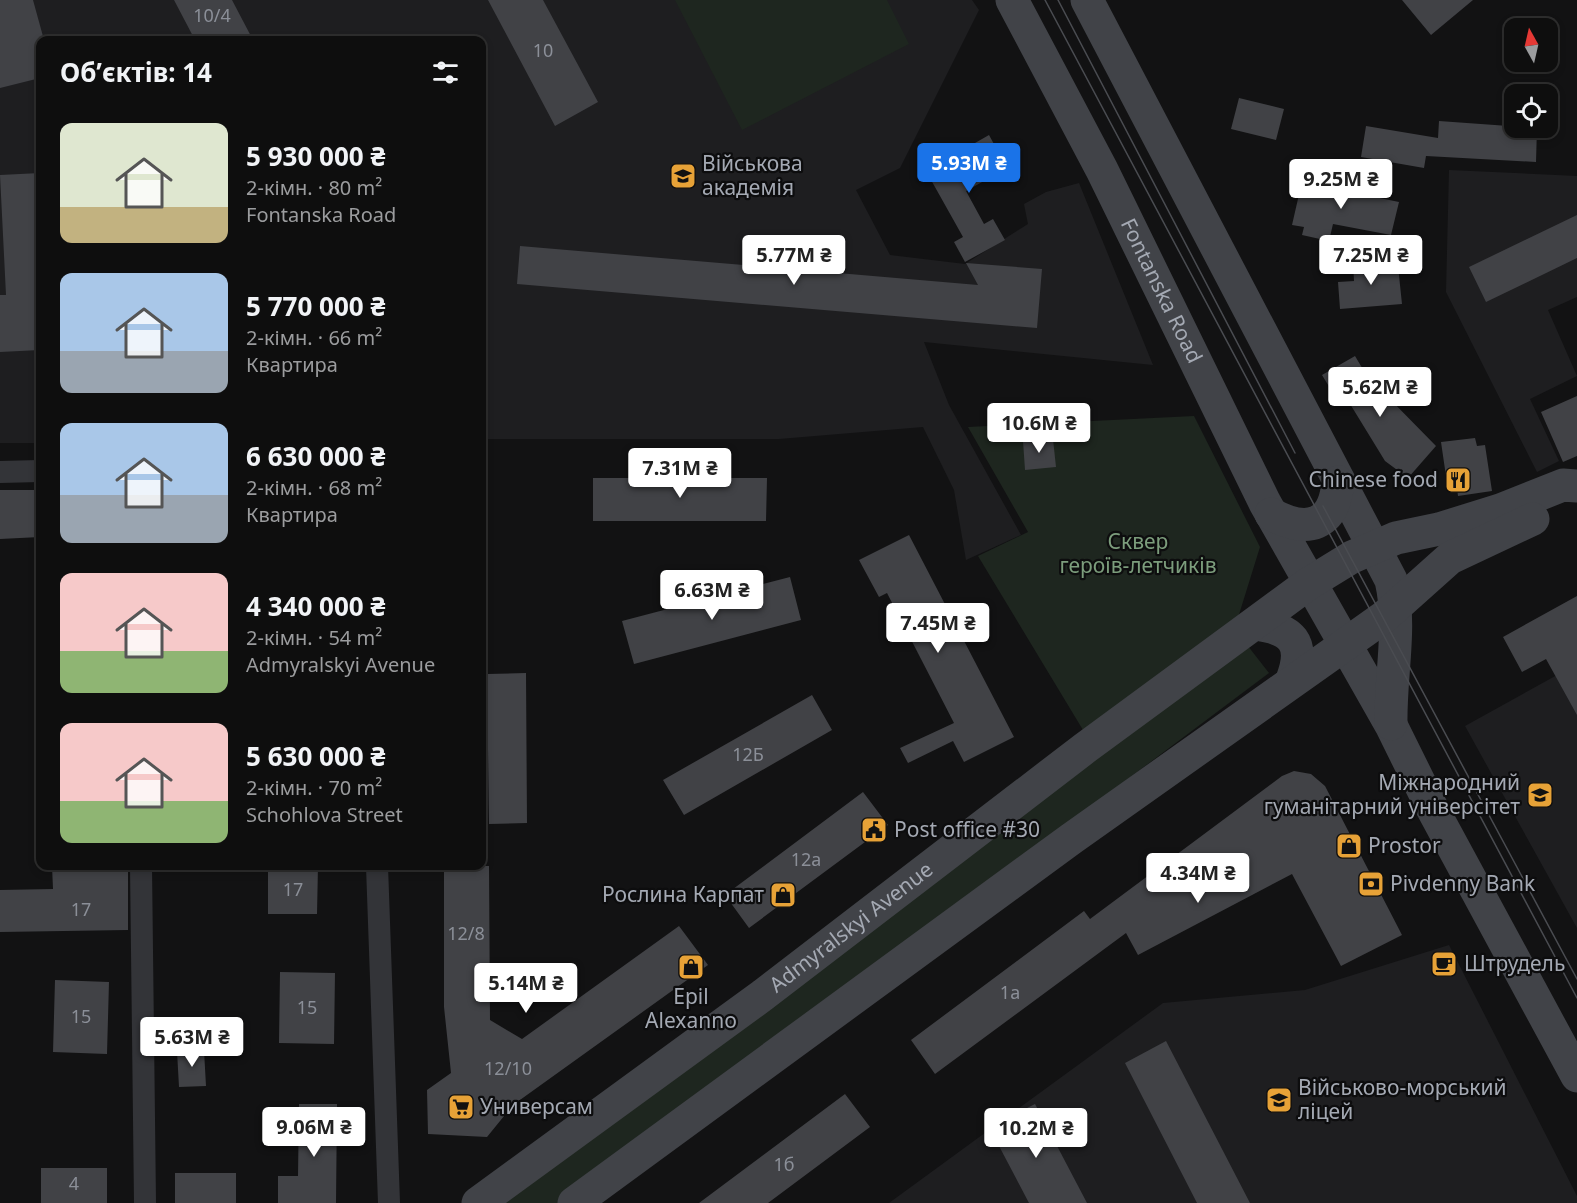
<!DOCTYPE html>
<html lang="uk">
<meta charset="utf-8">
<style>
:root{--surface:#0e0e0e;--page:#171717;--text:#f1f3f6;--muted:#9b9c9e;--line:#2e2e2e;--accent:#1a73e8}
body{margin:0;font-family:"Noto Sans",sans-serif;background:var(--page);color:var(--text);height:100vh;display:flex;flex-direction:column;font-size:22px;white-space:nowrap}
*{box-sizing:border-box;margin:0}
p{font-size:20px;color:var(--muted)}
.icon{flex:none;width:33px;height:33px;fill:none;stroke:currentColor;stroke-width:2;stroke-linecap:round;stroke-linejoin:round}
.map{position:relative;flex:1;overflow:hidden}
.panel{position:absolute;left:36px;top:36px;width:450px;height:834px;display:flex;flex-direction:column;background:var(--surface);border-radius:12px;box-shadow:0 3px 9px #0003,0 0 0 2px var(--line)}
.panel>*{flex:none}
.needle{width:39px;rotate:352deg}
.fabs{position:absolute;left:1504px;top:18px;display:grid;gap:12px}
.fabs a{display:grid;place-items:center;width:54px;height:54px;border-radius:12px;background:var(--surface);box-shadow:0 3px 9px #0003,0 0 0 2px var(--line);font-size:30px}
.price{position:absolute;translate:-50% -51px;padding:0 14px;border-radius:6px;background:#fff;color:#222;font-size:20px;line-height:39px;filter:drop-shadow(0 2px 3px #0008)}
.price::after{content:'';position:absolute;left:50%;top:36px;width:18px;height:14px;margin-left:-9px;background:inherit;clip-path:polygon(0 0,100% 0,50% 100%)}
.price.selected{background:var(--accent);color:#fff}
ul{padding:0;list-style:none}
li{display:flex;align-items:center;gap:18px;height:150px;padding:0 24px}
li span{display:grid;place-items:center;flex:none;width:168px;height:120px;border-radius:12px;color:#555}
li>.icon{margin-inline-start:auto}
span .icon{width:72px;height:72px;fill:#fffc;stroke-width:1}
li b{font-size:26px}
h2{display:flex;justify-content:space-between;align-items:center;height:72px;padding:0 24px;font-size:26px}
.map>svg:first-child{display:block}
.built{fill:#1e1e20}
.green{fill:#1e261f}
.building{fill:#414246}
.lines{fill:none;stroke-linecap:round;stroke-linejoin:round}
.street{stroke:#333438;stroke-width:22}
.secondary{stroke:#414348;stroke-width:33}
.tram{stroke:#4a4c51;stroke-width:1.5}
.labels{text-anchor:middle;stroke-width:4.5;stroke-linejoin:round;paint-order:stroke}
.number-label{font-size:18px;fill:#8b8f98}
.poi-label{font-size:21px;fill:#a4a9b3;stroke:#0d0d0e;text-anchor:start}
.street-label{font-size:21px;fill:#a4a9b3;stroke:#0d0d0e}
.park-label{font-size:21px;fill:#7c9d7c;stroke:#0d0d0e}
</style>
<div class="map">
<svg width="1577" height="1203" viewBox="0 0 1577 1203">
<rect width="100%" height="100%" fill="#121213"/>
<!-- built -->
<path class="built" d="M0,0h972l7,10 -79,158 -44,22 34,65 75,9 63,-40 -4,-20 22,-12 33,-9 74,182 -229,-23 25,63 72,130 -55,25 -12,-70 -31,-63 -144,12h-297v-399h-442v403h-40z
M1449,170l128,6v121l-29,13 29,66 -47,23 29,62 -22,11 -91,-180z
M1577,664v264l-112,-202z
M1449,945l128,251v7h-688l274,-200 142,-13z"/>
<!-- green -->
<path class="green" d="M675,0h212l22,44 -167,86z
M1194,416l66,131 -23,74 -154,109 -105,-174 50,-24 -60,-105z
M1244,641l25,32 -706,530h-67z"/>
<!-- building -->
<path class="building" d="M0,0h33l11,40h-4v38l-40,10z
M174,0h58l21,40h-58z
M488,0h55l55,102 -43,24z
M1402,0h71l-42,35z
M1239,98l45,11 -8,31 -45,-11z
M1439,121l98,7 -1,34 -110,-6 -2,12 -63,-11 5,-31 72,12z
M989,135l18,33 -41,23 18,33 9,-5 12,21 -40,22 -11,-20 9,-5 -37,-66z
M40,173v177l-40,2v-57h6l-6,-120z
M1303,177l39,9 -1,4 58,12 -8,33 -58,-11 -4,17 -27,-6 2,-8 -12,-2z
M1577,215v43l-91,44 -17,-35z
M520,246l458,39 -12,-22 76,6 -5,59 -520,-44z
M1386,258l-2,9 14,-1 4,38 -62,5 -2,-27 16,-1 -1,-19z
M1355,356l24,40 5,-3 52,53 -28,32 -23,-17 -38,-62 -8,4 -17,-28z
M1577,396v60l-14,6 -22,-50z
M1475,438l2,8 8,-1 7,46 -34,5 -1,-8 -9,2 -7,-48z
M1053,439l3,28 -31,3 -2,-29z
M593,478h174l-1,43h-173z
M0,490h40v47l-40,2z
M909,535l105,202 -50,25 -11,-21 -45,22 -8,-15 54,-25 -67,-130 -8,4 -20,-37z
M790,577l11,43 -167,44 -12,-43z
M1577,596v119l-31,-56 -24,13 -19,-35z
M526,673l1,150 -38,1 -2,-150z
M812,695l20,35 -148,85 -21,-35z
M1294,771l17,3 14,12 77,149 -61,31 -49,-92 -154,81 -12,-22 -191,141 -24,-34 173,-129 6,8 192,-143z
M863,792l25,33 -139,103 -24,-33z
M52,866h76v64l-128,2v-42l53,-1z
M268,866h50l-1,48h-49z
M444,866h45l1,154 32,19 157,-113 29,39 -195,140 -26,32 -59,-3 -1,-44 24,-17 -7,-66z
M280,972l55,1 -1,71 -55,-1z
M55,980l54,2 -2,72 -54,-2z
M1166,1041l84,162h-53l-72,-140z
M204,1050l2,36 -27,1 -2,-36z
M845,1094l25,33 -102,76h-69z
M299,1104h38l-1,99h-58v-27h20z
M1035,1104l52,99h-58l-40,-76z
M41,1168h66v35h-66z
M175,1173h61v30h-61z"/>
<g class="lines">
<!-- street -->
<path class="street" d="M0,472l40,-1
M141,866l4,337
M377,866l12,337"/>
<!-- secondary -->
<g class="secondary">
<path id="s1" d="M1012,0l90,170 163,333 126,222 41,83 145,268"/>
<path d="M1087,0l304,580c11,47 -1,95 0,144"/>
<path d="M1271,514c37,20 63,12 67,-32"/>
<path d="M1255,624c37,5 51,18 37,56"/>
<path id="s2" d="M478,1203l285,-208 322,-247 223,-164 44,-27 44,-19 43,-9 61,-19 63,-25 14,1"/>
<path d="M574,1203l497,-364 313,-222 66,-59 83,-39"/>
</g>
<!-- tram -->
<path class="tram" d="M1045,0l532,998
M1058,0l237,453
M1323,506l254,473"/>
</g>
<!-- icons -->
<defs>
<g id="university-square" transform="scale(1.35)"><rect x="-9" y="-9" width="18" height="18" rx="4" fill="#e7a237" stroke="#0d0d0e"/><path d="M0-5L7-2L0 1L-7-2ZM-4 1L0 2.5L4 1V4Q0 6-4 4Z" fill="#111"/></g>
<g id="restaurant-square" transform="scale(1.35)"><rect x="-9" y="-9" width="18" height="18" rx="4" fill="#e7a237" stroke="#0d0d0e"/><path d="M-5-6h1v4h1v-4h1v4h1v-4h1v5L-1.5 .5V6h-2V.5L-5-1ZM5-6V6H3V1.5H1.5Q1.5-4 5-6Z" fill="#111"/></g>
<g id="civic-square" transform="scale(1.35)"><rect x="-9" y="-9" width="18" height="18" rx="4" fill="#e7a237" stroke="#0d0d0e"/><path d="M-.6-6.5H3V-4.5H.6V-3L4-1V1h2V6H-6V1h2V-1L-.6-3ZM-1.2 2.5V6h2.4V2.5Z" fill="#111"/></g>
<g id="shop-square" transform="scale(1.35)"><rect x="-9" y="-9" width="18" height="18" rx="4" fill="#e7a237" stroke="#0d0d0e"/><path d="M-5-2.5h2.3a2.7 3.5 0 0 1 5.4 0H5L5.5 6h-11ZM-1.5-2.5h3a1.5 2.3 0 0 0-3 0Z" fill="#111"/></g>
<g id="bank-square" transform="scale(1.35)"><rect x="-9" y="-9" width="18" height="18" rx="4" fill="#e7a237" stroke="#0d0d0e"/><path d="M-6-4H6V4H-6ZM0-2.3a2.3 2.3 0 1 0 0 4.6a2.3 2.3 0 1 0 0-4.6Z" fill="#111"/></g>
<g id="cafe-square" transform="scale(1.35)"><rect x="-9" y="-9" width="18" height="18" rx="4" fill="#e7a237" stroke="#0d0d0e"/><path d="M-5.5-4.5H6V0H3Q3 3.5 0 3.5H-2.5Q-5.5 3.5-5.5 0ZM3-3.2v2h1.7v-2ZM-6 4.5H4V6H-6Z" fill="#111"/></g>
<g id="supermarket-square" transform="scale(1.35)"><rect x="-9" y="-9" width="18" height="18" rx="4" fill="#e7a237" stroke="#0d0d0e"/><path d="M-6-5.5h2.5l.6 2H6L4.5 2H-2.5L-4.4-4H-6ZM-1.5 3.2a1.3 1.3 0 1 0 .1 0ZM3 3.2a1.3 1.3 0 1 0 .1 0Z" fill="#111"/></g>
</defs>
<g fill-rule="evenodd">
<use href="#university-square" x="683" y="176"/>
<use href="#restaurant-square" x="1458" y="480"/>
<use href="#university-square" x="1540" y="795"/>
<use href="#civic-square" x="874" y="830"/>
<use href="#shop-square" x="1349" y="846"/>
<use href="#bank-square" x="1371" y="884"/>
<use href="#shop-square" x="783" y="895"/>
<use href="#cafe-square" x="1444" y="964"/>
<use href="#shop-square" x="691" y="967"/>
<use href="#university-square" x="1279" y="1100"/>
<use href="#supermarket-square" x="461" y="1107"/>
</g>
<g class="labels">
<!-- number labels -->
<g class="number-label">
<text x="212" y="22">10/4</text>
<text x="543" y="57">10</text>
<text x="748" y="761">12Б</text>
<text x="806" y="866">12а</text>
<text x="293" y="896">17</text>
<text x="81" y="916">17</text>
<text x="466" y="940">12/8</text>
<text x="1010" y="999">1а</text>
<text x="307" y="1014">15</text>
<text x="81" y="1023">15</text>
<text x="508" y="1075">12/10</text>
<text x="784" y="1171">1б</text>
<text x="74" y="1190">4</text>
</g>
<!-- poi labels -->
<g class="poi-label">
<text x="702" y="171">Військова<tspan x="702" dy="24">академія</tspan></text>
<text x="1438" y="487" text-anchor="end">Chinese food</text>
<text x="1520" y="790" text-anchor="end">Міжнародний<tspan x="1520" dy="24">гуманітарний універсітет</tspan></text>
<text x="894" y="837">Post office #30</text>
<text x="1368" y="853">Prostor</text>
<text x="1390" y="891">Pivdenny Bank</text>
<text x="764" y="902" text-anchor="end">Рослина Карпат</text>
<text x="1464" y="971">Штрудель</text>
<text x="691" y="1004" text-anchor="middle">Epil<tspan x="691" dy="24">Alexanno</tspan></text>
<text x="1298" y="1095">Військово-морський<tspan x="1298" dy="24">ліцей</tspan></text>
<text x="480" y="1114">Универсам</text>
</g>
<!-- street labels -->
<g class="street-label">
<text dy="7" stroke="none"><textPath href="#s1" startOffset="327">Fontanska Road</textPath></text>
<text dy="7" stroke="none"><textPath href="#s2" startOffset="464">Admyralskyi Avenue</textPath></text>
</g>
<!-- park labels -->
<g class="park-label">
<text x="1138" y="549">Сквер<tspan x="1138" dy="24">героїв-летчиків</tspan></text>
</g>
</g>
</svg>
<div class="fabs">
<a><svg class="needle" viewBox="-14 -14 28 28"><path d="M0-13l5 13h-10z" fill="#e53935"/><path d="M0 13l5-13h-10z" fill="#9b9c9e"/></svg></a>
<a><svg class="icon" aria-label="locate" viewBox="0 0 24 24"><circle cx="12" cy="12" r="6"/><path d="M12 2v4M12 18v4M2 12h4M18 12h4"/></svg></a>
</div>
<b class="price selected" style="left:969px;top:194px">5.93M ₴</b>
<b class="price" style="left:1341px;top:210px">9.25M ₴</b>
<b class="price" style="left:794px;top:286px">5.77M ₴</b>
<b class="price" style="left:1371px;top:286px">7.25M ₴</b>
<b class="price" style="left:1380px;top:418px">5.62M ₴</b>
<b class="price" style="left:1039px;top:454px">10.6M ₴</b>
<b class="price" style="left:680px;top:499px">7.31M ₴</b>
<b class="price" style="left:712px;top:621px">6.63M ₴</b>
<b class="price" style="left:938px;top:654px">7.45M ₴</b>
<b class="price" style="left:1198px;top:904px">4.34M ₴</b>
<b class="price" style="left:526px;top:1014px">5.14M ₴</b>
<b class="price" style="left:192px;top:1068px">5.63M ₴</b>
<b class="price" style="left:314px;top:1158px">9.06M ₴</b>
<b class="price" style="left:1036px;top:1159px">10.2M ₴</b>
<section class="panel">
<h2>Об’єктів: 14<svg class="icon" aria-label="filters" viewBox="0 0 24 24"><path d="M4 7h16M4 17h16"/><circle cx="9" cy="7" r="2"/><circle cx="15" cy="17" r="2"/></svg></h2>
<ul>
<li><span style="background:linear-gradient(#dfe7d0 70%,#c2b280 0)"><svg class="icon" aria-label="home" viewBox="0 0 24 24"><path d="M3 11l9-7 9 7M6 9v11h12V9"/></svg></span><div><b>5 930 000 ₴</b><p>2-кімн. · 80 m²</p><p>Fontanska Road</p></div></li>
<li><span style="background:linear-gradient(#a9c7e8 65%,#9aa5b1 0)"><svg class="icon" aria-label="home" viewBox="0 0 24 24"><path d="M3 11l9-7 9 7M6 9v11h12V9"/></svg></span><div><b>5 770 000 ₴</b><p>2-кімн. · 66 m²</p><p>Квартира</p></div></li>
<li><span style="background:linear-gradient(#a9c7e8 60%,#9aa5b1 0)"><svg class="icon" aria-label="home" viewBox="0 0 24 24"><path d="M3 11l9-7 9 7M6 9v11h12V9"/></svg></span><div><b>6 630 000 ₴</b><p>2-кімн. · 68 m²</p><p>Квартира</p></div></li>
<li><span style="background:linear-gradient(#f6c9c9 65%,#8fb573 0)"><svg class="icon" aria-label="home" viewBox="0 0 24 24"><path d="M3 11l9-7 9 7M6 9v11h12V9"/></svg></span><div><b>4 340 000 ₴</b><p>2-кімн. · 54 m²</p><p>Admyralskyi Avenue</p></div></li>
<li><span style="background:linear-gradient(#f6c9c9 65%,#8fb573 0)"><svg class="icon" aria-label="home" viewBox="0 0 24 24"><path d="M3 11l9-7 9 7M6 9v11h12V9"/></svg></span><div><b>5 630 000 ₴</b><p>2-кімн. · 70 m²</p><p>Schohlova Street</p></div></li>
</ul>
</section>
</div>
